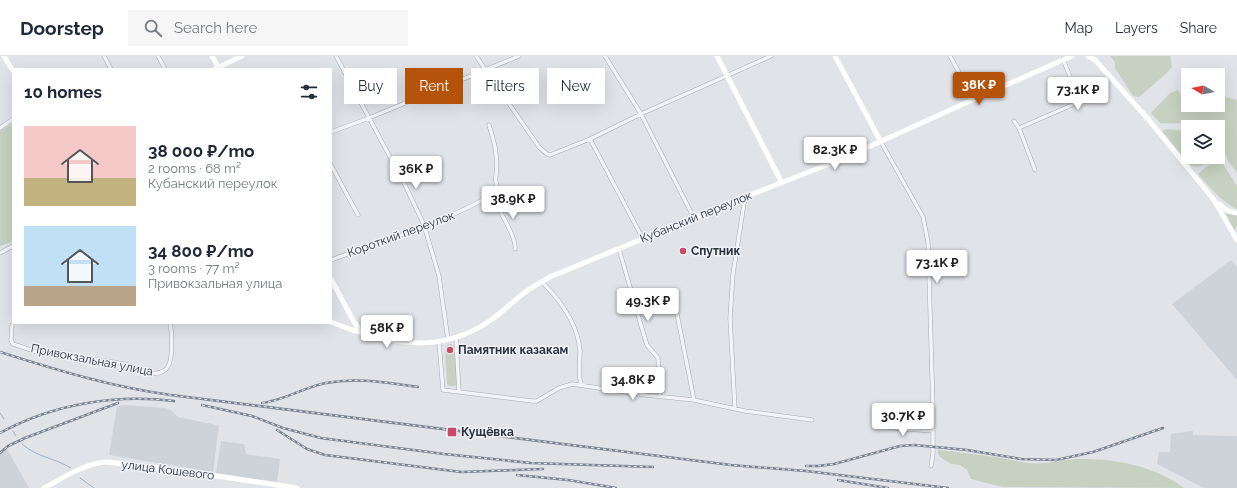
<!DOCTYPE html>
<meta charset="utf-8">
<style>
:root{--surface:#fff;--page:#f6f6f7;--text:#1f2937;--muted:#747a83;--line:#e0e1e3;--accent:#b45309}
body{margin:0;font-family:Raleway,sans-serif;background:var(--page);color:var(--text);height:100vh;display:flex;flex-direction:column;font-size:15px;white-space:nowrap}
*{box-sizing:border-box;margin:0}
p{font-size:13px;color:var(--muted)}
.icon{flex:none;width:22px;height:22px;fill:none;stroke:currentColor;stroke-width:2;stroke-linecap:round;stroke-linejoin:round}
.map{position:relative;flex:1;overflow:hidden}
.side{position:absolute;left:12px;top:12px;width:320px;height:256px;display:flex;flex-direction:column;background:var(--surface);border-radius:0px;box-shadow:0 4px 16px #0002}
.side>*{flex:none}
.hud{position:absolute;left:344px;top:12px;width:380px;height:36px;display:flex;gap:8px}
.needle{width:26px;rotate:280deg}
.buttons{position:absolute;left:1181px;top:12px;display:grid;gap:8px}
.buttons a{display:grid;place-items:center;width:44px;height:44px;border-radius:0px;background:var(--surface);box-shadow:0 4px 16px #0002;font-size:20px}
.price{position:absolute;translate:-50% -34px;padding:0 9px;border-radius:4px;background:#fff;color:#222;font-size:13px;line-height:26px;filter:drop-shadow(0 1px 2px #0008)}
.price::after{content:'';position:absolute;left:50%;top:24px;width:12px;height:9px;margin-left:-6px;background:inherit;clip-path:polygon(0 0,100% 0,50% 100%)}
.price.current{background:var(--accent);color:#fff}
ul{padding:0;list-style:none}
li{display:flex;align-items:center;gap:12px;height:100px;padding:0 12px}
li span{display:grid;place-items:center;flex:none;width:112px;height:80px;border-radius:0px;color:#555}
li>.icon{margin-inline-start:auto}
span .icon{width:48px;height:48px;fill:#fffc;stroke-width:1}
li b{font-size:17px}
h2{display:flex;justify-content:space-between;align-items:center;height:48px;padding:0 12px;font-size:17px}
.chip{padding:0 14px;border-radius:0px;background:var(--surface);box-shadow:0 4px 16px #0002;font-size:14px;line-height:36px}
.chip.current{background:var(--accent);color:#fff}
header{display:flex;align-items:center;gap:24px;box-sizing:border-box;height:56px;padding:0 20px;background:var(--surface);border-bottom:1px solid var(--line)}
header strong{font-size:19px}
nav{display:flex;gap:22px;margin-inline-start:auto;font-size:14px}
.search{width:280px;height:36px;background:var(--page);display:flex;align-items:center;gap:10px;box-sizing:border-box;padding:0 14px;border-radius:0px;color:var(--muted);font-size:15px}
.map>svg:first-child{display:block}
.built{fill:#ced3da}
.green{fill:#c6d1c1}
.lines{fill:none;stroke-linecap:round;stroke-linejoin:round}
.stream{stroke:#9db3c6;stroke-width:1}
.street-casing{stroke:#a5aab2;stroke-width:4.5}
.street{stroke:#f2f4f7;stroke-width:3.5}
.secondary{stroke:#fff;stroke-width:5}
.rail-casing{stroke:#7a8491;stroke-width:2.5}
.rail{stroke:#eff2f6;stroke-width:1;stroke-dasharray:3;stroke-linecap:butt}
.poi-dot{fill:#c74b65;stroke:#eff2f6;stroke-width:1.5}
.labels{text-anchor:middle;stroke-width:3;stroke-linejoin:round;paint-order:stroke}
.street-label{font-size:12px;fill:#29323e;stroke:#eff2f6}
.poi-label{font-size:12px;font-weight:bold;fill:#29323e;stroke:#eff2f6;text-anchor:start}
</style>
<header>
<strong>Doorstep</strong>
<div class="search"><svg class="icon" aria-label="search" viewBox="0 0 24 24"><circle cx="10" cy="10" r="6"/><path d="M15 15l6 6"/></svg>Search here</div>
<nav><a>Map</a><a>Layers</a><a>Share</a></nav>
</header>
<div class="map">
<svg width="1237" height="432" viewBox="0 0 1237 432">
<rect width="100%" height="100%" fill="#e0e3e8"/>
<!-- built -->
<path class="built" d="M1231,204l6,7v113l-65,-76z
M127,349l38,3 6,2 7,7 34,7 7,2 -6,46 -104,-17 8,-49z
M1193,375v4l44,1v52h-33l-47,-24 2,-12h11l1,-18z
M221,385l23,3 2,10 34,5 -3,23 -61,-9z
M6,391l23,41h-29v-36z"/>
<!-- green -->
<path class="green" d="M1110,0h60l2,10 -4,6 -29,25 -6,-1 -18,-28v-6z
M1178,34l3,5 7,-1v11h30v-10l19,5v73l-10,-14 -2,-6 -4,-4 -3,-4v-18h-16l-1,-3 -41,-1 -9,-10 19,-20z
M13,67v118l-13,5v-115z
M1166,73l22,2v26l30,-1 19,30v23c-16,-7 -27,-22 -39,-35l13,-11 -13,4 -7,-1 -29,-35z
M1227,156l10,3v11l-3,5 -8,-17z
M448,288h4l2,2 3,38 -2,2h-6l-2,-2 -2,-36z
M938,394c21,2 43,5 64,8 9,2 18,4 27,5 16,2 32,-3 48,-4 37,-1 78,7 107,29l-181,-1 -32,-8 -4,-9 -7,-5 -9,-1 -11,-7 -2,-4z"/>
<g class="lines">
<!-- stream -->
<path class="stream" d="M0,357l4,6
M13,375l3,5
M22,388c14,13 33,14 49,24
M80,422l14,10"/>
<!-- street casing -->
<g class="street-casing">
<path id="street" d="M104,0l7,13
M158,0l7,13
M336,0l70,131 18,38 15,51 9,64
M476,0l63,91 8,7 3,1 40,-16 51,-25 130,-58
M605,0l36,58 53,104
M950,0l11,20 9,25
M1014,65l5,7 16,42
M0,72l13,-9
M1019,72l53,-23 5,-3 1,-5 -15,-38
M331,76l38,-14 150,-62
M590,83l53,100
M881,86l42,75 5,25 5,167v45l-2,12
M331,109l27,50
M490,139c7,11 27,43 25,54
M619,193l24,83 4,13 11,13 2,38
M0,197l13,-7
M331,204c26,-10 157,-52 165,-72 1,-4 -1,-8 0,-12 2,-20 -1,-32 -7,-51
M542,226c18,18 36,42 38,69 0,11 -2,23 1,34
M676,253l18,91
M12,269l-1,15 2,4c10,3 21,8 32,10 26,4 53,5 79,10 13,3 29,15 41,6 9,-6 7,-37 5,-47
M456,283l3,53
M439,286l4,48 89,11h5l22,-13 13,-4 74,11 48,5 51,11 67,9
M735,353l-5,-91 3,-44 12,-77
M876,369l18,3 39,3"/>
</g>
<!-- street -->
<use href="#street" class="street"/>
<!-- secondary -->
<path class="secondary" d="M4,0l9,15
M212,0l7,13
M717,0l65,127
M835,0l46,86
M1088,0l7,4 53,59 66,81 23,40
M215,13l27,-13
M1219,148l9,7 9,2
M331,223l23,43 9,12
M331,266c53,21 106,34 157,0 14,-9 26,-22 40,-32 8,-5 16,-10 24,-14l193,-79 97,-38 128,-58 102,-45
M44,432c19,-10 41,-25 63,-26l76,9 114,17"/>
<!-- rail casing -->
<g class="rail-casing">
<path id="rail" d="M0,296c56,18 112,35 171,43l560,70 75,6 142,17
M262,347c24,-3 42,-16 64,-20 31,-6 62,0 92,4
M202,349l50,11 31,12 38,10 123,16 87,9 122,4
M277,374l30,19 18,6 136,17 82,-3
M0,377c53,-29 114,-39 174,-32
M0,397l8,-7 17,-8 93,-35
M806,410h12l16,-2 66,-18 14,-1 53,5 54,9 35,1 37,-8 70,-24
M517,419l51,5 48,8
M838,424l50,8"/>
</g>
<!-- rail -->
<use href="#rail" class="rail"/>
</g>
<!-- markers -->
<g class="poi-dot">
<circle cx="683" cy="195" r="4"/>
<circle cx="450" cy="294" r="4"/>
<rect x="447" y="371" width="10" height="10" rx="2"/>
</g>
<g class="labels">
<!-- street labels -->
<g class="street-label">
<text transform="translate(696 161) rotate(-22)" y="4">Кубанский переулок</text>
<text transform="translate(401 178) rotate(-20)" y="4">Короткий переулок</text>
<text transform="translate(92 304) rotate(11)" y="4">Привокзальная улица</text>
<text transform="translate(168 414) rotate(7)" y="4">улица Кошевого</text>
</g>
<!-- poi labels -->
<g class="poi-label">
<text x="691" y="199">Спутник</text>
<text x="458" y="298">Памятник казакам</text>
<text x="461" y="380">Кущёвка</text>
</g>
</g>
</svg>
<div class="buttons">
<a><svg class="needle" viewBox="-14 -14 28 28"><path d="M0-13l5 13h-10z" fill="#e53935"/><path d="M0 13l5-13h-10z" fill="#747a83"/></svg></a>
<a><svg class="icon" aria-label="layers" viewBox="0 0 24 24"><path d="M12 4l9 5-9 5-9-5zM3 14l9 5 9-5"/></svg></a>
</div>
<b class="price current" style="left:979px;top:50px">38K ₽</b>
<b class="price" style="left:1078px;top:55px">73.1K ₽</b>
<b class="price" style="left:835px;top:115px">82.3K ₽</b>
<b class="price" style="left:416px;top:134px">36K ₽</b>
<b class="price" style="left:513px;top:164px">38.9K ₽</b>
<b class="price" style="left:937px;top:228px">73.1K ₽</b>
<b class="price" style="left:648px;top:266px">49.3K ₽</b>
<b class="price" style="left:387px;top:293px">58K ₽</b>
<b class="price" style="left:633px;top:345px">34.8K ₽</b>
<b class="price" style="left:903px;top:381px">30.7K ₽</b>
<div class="hud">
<a class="chip">Buy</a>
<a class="chip current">Rent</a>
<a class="chip">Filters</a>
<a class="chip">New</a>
</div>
<section class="side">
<h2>10 homes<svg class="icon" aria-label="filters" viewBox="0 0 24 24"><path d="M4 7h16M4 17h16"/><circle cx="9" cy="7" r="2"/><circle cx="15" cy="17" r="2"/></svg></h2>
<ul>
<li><span style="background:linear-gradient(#f6c9c9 65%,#c2b280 0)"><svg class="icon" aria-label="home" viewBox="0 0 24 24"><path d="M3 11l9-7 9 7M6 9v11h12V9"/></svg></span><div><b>38 000 ₽/mo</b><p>2 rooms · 68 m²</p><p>Кубанский переулок</p></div></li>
<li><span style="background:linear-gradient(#bfe0f5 75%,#b9a48a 0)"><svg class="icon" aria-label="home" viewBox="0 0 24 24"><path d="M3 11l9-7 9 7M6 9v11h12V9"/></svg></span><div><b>34 800 ₽/mo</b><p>3 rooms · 77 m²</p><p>Привокзальная улица</p></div></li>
</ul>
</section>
</div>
